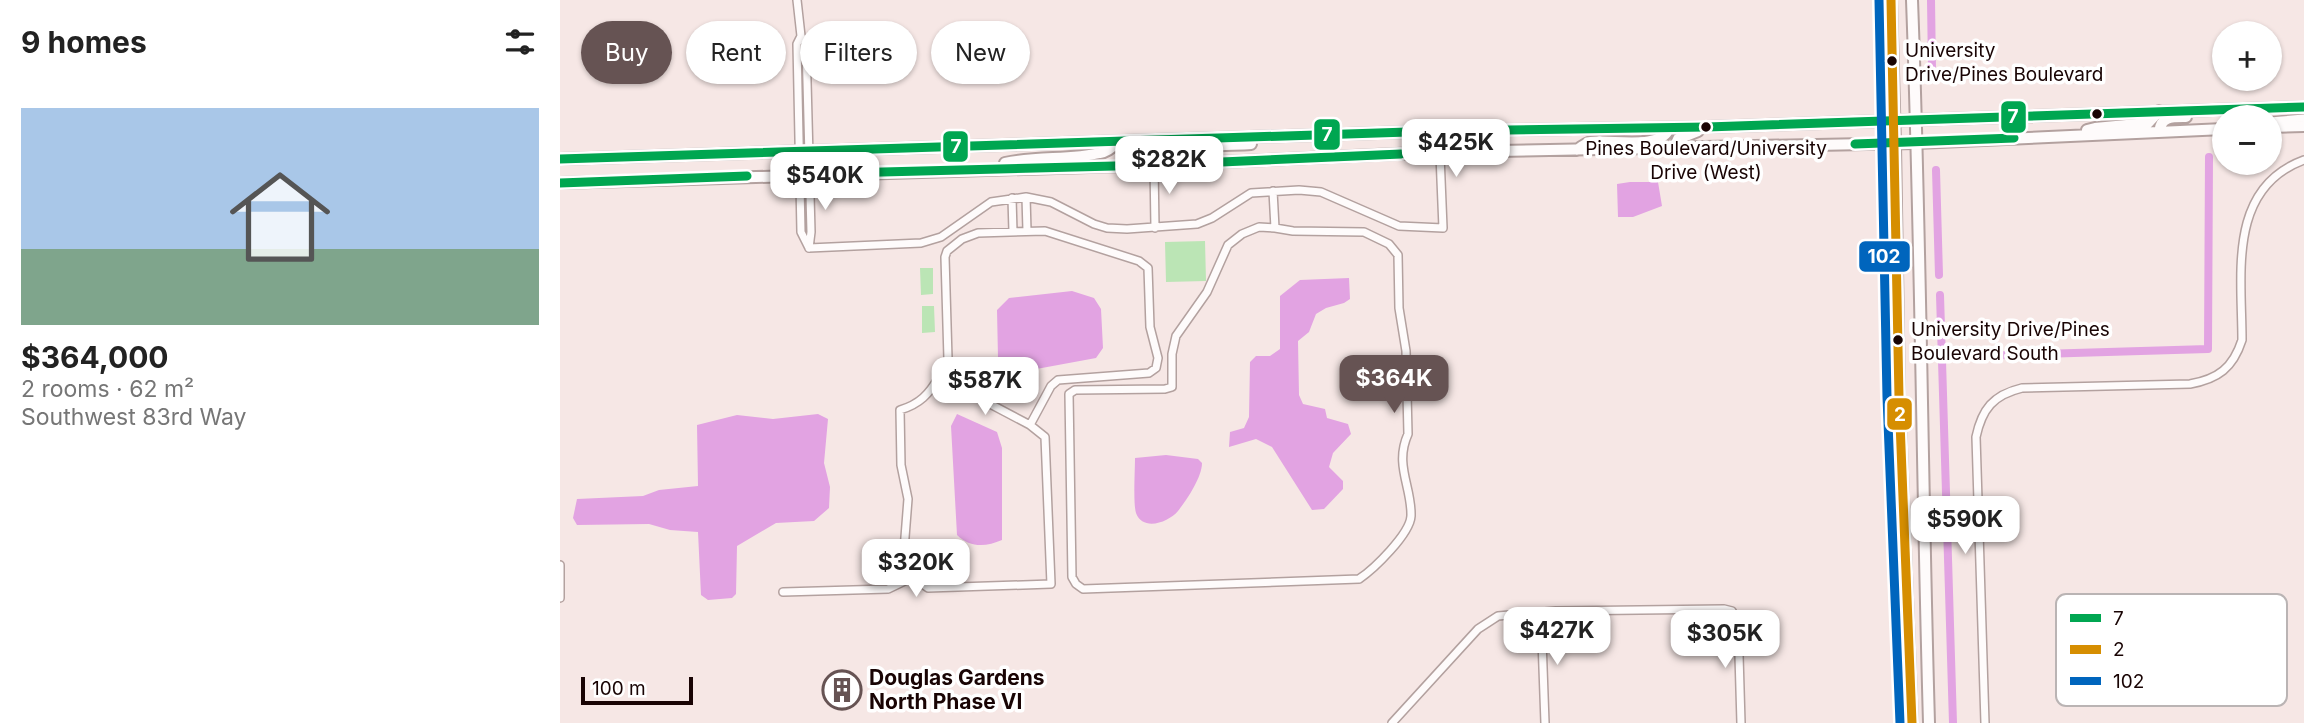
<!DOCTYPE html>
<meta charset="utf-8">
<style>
:root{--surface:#fff;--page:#f2f2f2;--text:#222;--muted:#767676;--line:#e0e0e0;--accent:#665353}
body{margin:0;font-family:Inter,sans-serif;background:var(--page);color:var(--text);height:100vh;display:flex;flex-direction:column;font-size:26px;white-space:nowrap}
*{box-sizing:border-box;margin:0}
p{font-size:23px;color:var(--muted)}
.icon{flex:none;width:38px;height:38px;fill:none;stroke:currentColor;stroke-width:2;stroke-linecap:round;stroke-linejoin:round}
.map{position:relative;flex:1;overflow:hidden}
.details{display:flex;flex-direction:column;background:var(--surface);width:560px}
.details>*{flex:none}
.banner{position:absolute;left:21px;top:21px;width:665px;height:63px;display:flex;gap:14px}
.controls{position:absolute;left:1652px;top:21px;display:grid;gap:14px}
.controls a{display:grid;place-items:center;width:70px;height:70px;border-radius:50%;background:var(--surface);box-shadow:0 2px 5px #0004;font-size:35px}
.scale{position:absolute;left:21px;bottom:18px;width:112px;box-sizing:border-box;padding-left:7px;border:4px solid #190404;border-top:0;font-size:19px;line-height:24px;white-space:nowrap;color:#190404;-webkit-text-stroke:5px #fff;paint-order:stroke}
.price{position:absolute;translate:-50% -60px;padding:0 16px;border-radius:14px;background:#fff;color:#222;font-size:23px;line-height:46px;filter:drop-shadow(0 2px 4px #0008)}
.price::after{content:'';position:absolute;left:50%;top:42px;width:21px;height:16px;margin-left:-10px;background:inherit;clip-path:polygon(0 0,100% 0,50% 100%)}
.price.current{background:var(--accent);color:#fff}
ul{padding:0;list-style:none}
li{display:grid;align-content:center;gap:14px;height:371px;padding:0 21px}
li+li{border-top:2px solid var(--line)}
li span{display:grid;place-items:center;height:217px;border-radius:0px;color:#555}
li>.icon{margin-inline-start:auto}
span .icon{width:126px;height:126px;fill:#fffc;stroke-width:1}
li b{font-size:30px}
h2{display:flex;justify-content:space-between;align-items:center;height:84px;padding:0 21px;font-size:30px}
.pill{padding:0 24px;border-radius:32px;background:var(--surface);box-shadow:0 2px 5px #0004;font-size:24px;line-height:63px}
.pill.current{background:var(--accent);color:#fff}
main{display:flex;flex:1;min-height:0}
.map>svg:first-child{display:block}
.green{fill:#bbe5b5}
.water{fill:#e2a3e2}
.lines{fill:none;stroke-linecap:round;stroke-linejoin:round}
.canal{stroke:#e2a3e2;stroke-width:8}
.minor-casing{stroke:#b3a19f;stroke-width:10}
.primary-casing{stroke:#b3a19f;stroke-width:14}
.trunk-casing{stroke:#b3a19f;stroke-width:14}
.minor{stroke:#fefbfb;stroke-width:7}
.primary{stroke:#fefbfb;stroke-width:10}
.trunk{stroke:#fefbfb;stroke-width:10}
.bus-1-casing{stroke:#fff;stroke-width:14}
.bus-2-casing{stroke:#fff;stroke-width:14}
.bus-3-casing{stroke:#fff;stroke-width:14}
.bus-1{stroke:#00a651;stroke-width:9}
.bus-2{stroke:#d68e01;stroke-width:9}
.bus-3{stroke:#0065bd;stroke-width:9}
.bus-dot{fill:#190404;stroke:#fff;stroke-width:2.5}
.labels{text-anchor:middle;stroke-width:7;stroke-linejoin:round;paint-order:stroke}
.bus-label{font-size:19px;fill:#190404;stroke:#fff;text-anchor:start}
.poi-label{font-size:21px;font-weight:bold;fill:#190404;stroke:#fff;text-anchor:start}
.key{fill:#fff;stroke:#bab4b4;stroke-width:2}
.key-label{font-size:19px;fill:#190404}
.line-badge{stroke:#fff;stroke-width:2.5}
.badge-label{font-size:19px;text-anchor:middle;font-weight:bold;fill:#fff}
</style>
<main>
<section class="details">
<h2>9 homes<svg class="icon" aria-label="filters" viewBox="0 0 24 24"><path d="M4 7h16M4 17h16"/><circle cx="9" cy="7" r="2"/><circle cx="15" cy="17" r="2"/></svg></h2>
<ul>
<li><span style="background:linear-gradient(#a9c7e8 65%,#7fa58c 0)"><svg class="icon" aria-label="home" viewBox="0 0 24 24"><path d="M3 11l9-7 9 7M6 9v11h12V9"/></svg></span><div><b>$364,000</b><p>2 rooms · 62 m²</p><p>Southwest 83rd Way</p></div></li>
</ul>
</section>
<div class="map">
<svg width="1744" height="723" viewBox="0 0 1744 723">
<rect width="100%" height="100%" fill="#f6e7e5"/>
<!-- green -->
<path class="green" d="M645,241l1,40 -40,1 -1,-40z
M360,268h13v26l-12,1z
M362,306h12l1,26 -13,1z"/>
<!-- water -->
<path class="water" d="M1070,182h28l4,24 -29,11h-15l-1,-33z
M789,278l1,21 -6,4 -18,5 -10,6 -7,18 -11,9 1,54 4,9 22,5 2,9 21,6 3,10 -18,19 -4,14 14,14v8l-19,20 -12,1 -40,-63 -16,-8 -27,8 1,-15 14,-4 5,-11 1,-55 6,-6h14l10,-7v-53l20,-16z
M512,291l22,7 7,11 2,39 -7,10 -65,12 -33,-12 -1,-48 12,-12z
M258,414l10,5 -4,44 6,24 -1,21 -15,13 -38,2 -39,23 -1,48 -4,4 -24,2 -7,-5 -3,-63 -28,-2 -21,-6 -72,1 -4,-7 4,-19 66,-3 16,-6 39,-4 -1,-61 40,-10 36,4z
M397,414l40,18 5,16v92c-16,7 -32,8 -45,-5l-6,-109z
M606,455l32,4 4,4c0,14 -15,37 -24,48 -9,11 -35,21 -42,2 -3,-10 -1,-42 -1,-55z"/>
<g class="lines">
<!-- canal -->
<path class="canal" d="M1371,0l1,69
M1376,170l3,105
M1380,295l13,428
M1414,356l234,-7 1,-192"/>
<!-- minor casing -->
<g class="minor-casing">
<path id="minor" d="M237,0l4,36 -4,8 4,188 8,16
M241,36l5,8 5,188 -2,16
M1710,121l34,-3
M594,165l1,63
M713,191l2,37 -16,-1 -17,7 -14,11 -21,47 -31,44 -4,18v33l-7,2 -90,1 -6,4 3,183 4,7 7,5 276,-10c15,-10 51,-45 52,-63 1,-29 -17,-51 -3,-82l-2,-83 -7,-43 -1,-53 -9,-11 -25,-12 -71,-1 -18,-3
M466,197l1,34
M452,198l1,34
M249,248l112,-5 20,-6 50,-35 35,-5 25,5 43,22 13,4 20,1 70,-5 15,-6 39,-25 48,-3 22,2 78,34 44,2 -4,-97
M0,565v33
M353,577l-4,-7 -5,-20 4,-51 -7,-34 -1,-55c20,-6 29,-16 39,-33
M223,592l105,-3 25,-12 15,11 123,-4 -6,-147 -15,-12 -91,-48 9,-18 -3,-102 2,-6 15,-12 16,-6 67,-2 94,30 9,7 2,59 8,31 -2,10 -7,5 -91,7 -7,6 -21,39
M981,612l4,111
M832,723l86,-94 20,-13 58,-5 168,-2 8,2 6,10 3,102
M1425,723l-9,-286c6,-28 17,-42 46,-49l168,-4c28,-5 43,-16 52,-44 0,-65 -15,-152 62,-180"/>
</g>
<!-- primary casing -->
<g class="primary-casing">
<path id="primary" d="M1331,0l4,143 4,254 13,326
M1352,0c9,241 10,482 17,723"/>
</g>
<!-- trunk casing -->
<g class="trunk-casing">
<path id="trunk" d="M1710,127l34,-1
M1527,130l8,-2 53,-5 11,-12
M1599,132c2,-16 13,-15 27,-15
M1114,149l4,-10 20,-8
M1017,150c4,-3 9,-7 14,-8 20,-3 71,9 78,-14
M0,159l879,-28 268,-4 597,-20
M445,163c32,-7 65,-3 95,-10 7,-1 13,-6 18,-11
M594,165c15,-23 71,-19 97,-21
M0,183l594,-18 287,-13 476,-9 307,-14"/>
</g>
<!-- minor -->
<use href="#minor" class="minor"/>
<!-- primary -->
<use href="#primary" class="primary"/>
<!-- trunk -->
<use href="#trunk" class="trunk"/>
<!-- bus-1 casing -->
<g class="bus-1-casing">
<path id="bus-1" d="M1295,144l159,-6
M0,159l879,-28 268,-4 597,-20
M245,174l349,-9 247,-11
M0,183l187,-7"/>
</g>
<!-- bus-2 casing -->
<g class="bus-2-casing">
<path id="bus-2" d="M1331,0l8,397 13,326"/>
</g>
<!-- bus-3 casing -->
<g class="bus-3-casing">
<path id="bus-3" d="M1319,0l8,397 13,326"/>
</g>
<!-- bus-1 -->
<use href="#bus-1" class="bus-1"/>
<!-- bus-2 -->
<use href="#bus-2" class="bus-2"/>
<!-- bus-3 -->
<use href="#bus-3" class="bus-3"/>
</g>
<!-- icons -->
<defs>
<g id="building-ring" transform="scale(2.0125)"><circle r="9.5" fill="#fff" stroke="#665353" stroke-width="1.5"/><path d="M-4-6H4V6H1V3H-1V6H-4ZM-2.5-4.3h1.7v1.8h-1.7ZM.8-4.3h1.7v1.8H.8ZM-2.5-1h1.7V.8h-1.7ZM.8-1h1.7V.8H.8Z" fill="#665353"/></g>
</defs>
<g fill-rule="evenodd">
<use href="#building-ring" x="282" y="690"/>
</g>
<!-- markers -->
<g class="bus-dot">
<circle cx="1332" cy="61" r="6"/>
<circle cx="1537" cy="114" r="6"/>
<circle cx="1146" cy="127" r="6"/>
<circle cx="1338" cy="340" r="6"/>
</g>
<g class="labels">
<!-- bus labels -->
<g class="bus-label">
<text x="1345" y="57">University<tspan x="1345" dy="24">Drive/Pines Boulevard</tspan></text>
<text x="1146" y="155" text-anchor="middle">Pines Boulevard/University<tspan x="1146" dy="24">Drive (West)</tspan></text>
<text x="1351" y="336">University Drive/Pines<tspan x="1351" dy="24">Boulevard South</tspan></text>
</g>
<!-- poi labels -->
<g class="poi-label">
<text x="309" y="685">Douglas Gardens<tspan x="309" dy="24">North Phase VI</tspan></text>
</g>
</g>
<!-- legend -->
<rect x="1496" y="594" width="231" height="112" rx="10" class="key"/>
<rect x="1510" y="614" width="31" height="8" fill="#00a651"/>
<rect x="1510" y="645" width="31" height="9" fill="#d68e01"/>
<rect x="1510" y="677" width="31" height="8" fill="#0065bd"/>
<g class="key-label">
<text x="1553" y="625">7</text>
<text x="1553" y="656">2</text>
<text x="1553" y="688">102</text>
</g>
<g class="line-badge">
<rect x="1440" y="100" width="27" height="34" rx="7" fill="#00a651"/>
<rect x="753" y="118" width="28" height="33" rx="7" fill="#00a651"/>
<rect x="382" y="130" width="27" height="33" rx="7" fill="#00a651"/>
<rect x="1298" y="240" width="53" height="33" rx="7" fill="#0065bd"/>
<rect x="1326" y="397" width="27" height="34" rx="7" fill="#d68e01"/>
</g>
<g class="badge-label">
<text x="1453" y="123">7</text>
<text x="767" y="141">7</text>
<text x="396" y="153">7</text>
<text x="1324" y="263">102</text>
<text x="1340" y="421">2</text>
</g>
</svg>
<div class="controls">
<a>+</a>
<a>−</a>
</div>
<div class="scale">100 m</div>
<b class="price" style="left:896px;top:179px">$425K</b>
<b class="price" style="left:609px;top:196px">$282K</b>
<b class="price" style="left:265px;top:212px">$540K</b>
<b class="price current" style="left:834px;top:415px">$364K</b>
<b class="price" style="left:425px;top:417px">$587K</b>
<b class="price" style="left:1405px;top:556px">$590K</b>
<b class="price" style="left:356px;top:599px">$320K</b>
<b class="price" style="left:997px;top:667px">$427K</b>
<b class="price" style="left:1165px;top:670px">$305K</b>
<div class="banner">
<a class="pill current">Buy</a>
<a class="pill">Rent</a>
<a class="pill">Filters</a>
<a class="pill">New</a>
</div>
</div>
</main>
